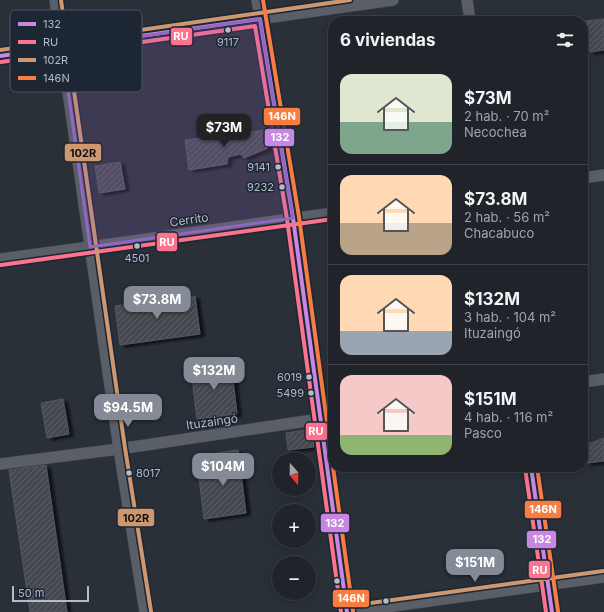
<!DOCTYPE html>
<html lang="es">
<meta charset="utf-8">
<style>
:root{--surface:#20242a;--page:#282c32;--text:#f1f3f6;--muted:#a2a4a8;--line:#3d4147;--accent:#848b96}
body{margin:0;font-family:Inter,sans-serif;background:var(--page);color:var(--text);height:100vh;display:flex;flex-direction:column;font-size:15px;white-space:nowrap}
*{box-sizing:border-box;margin:0}
p{font-size:13px;color:var(--muted)}
.icon{flex:none;width:22px;height:22px;fill:none;stroke:currentColor;stroke-width:2;stroke-linecap:round;stroke-linejoin:round}
.map{position:relative;flex:1;overflow:hidden}
.panel{position:absolute;left:328px;top:16px;width:260px;height:456px;display:flex;flex-direction:column;background:var(--surface);border-radius:16px;box-shadow:0 2px 10px #0003,0 0 0 1px var(--line)}
.panel>*{flex:none}
.needle{width:26px;rotate:160deg}
.controls{position:absolute;left:272px;top:452px;display:grid;gap:8px}
.controls a{display:grid;place-items:center;width:44px;height:44px;border-radius:50%;background:var(--surface);box-shadow:0 2px 10px #0003,0 0 0 1px var(--line);font-size:20px}
.scale{position:absolute;left:12px;bottom:10px;width:77px;box-sizing:border-box;padding-left:4px;border:2px solid #b4bcc9;border-top:0;font-size:11px;line-height:14px;white-space:nowrap;color:#b4bcc9;-webkit-text-stroke:3px #1d2633;paint-order:stroke}
.price{position:absolute;translate:-50% -34px;padding:0 9px;border-radius:8px;background:var(--accent);color:#fff;font-size:13px;line-height:26px;filter:drop-shadow(0 1px 2px #0008)}
.price::after{content:'';position:absolute;left:50%;top:24px;width:12px;height:9px;margin-left:-6px;background:inherit;clip-path:polygon(0 0,100% 0,50% 100%)}
.price.active{background:#222;color:#fff}
ul{padding:0;list-style:none}
li{display:flex;align-items:center;gap:12px;height:100px;padding:0 12px}
li+li{border-top:1px solid var(--line)}
li span{display:grid;place-items:center;flex:none;width:112px;height:80px;border-radius:12px;color:#555}
li>.icon{margin-inline-start:auto}
span .icon{width:48px;height:48px;fill:#fffc;stroke-width:1}
li b{font-size:17px}
h2{display:flex;justify-content:space-between;align-items:center;height:48px;padding:0 12px;font-size:17px}
.map>svg:first-child{display:block}
.building{fill:url(#building-hatch);stroke:#52575f;filter:url(#shadow)}
.lines{fill:none;stroke-linecap:round;stroke-linejoin:round}
.street-casing{stroke:#484c53;stroke-width:12}
.street{stroke:#5a5e66;stroke-width:11}
.bus-1-casing{stroke:#1d2633;stroke-width:7}
.bus-2-casing{stroke:#1d2633;stroke-width:7}
.bus-3-casing{stroke:#1d2633;stroke-width:7}
.bus-4-casing{stroke:#1d2633;stroke-width:7}
.bus-1{stroke:#c787e3;stroke-width:4}
.bus-2{stroke:#fc738d;stroke-width:4}
.bus-3{stroke:#cd976f;stroke-width:4}
.bus-4{stroke:#f77d43;stroke-width:4}
.marked{fill:#9266c3;fill-opacity:0.2;stroke:#9266c3;stroke-width:3;stroke-linejoin:round}
.bus-dot{fill:#b4bcc9;stroke:#1d2633;stroke-width:1.5}
.labels{text-anchor:middle;stroke-width:3;stroke-linejoin:round;paint-order:stroke}
.bus-label{font-size:11px;fill:#b4bcc9;stroke:#1d2633;text-anchor:end}
.street-label{font-size:12px;fill:#b4bcc9;stroke:#1d2633}
.key{fill:#1d2633;stroke:#4a5360;stroke-width:1}
.key-label{font-size:11px;fill:#b4bcc9}
.line-badge{stroke:#1d2633;stroke-width:1.5}
.badge-label{font-size:11px;text-anchor:middle;font-weight:bold;fill:#fff}
.pale-badge-label{font-size:11px;text-anchor:middle;font-weight:bold;fill:#111}
</style>
<div class="map">
<svg width="604" height="612" viewBox="0 0 604 612">
<defs>
<pattern id="building-hatch" width="6" height="6" patternUnits="userSpaceOnUse"><rect width="6" height="6" fill="#444950"/><path d="M-1 1l2-2M0 6l6-6M5 7l2-2" fill="none" stroke="#5d6168"/></pattern>
<filter id="shadow"><feDropShadow dx="4.5" dy="2.5" stdDeviation="1" flood-color="#0009"/></filter>
</defs>
<rect width="100%" height="100%" fill="#2a3038"/>
<!-- building -->
<path class="building" d="M604,19v31l-14,2 -4,-31z
M266,130l2,18 -24,10 -4,-4 -12,3 -1,7 -38,6 -4,-30z
M120,162l5,27 -26,4 -4,-27z
M195,296l5,38 -80,11 -5,-39z
M231,363l6,51 -40,5 -6,-50z
M63,399l6,35 -22,4 -6,-35z
M312,429l2,18 -26,3 -2,-17z
M604,438v23l-17,2 -4,-17z
M238,450l8,63 -42,6 -6,-50 21,-3 -2,-13z
M46,465l21,147h-37l-21,-142z"/>
<g class="lines">
<!-- street casing -->
<g class="street-casing">
<path id="street" d="M55,0l64,449 26,163
M257,0l36,218 54,394
M467,0l3,21
M0,56l393,-56
M583,178l21,-3
M0,259l90,-12 243,-34
M583,382l21,-3
M0,464l119,-15 214,-32
M531,467l21,145
M350,612l254,-35"/>
</g>
<!-- street -->
<use href="#street" class="street"/>
<!-- bus-1 casing -->
<g class="bus-1-casing">
<path id="bus-1" d="M260,19l33,199 54,394
M0,56l260,-37
M531,467l21,145"/>
</g>
<!-- bus-2 casing -->
<g class="bus-2-casing">
<path id="bus-2" d="M1,62l254,-36 32,193 54,393
M1,265l332,-46
M525,468l21,144"/>
</g>
<!-- bus-3 casing -->
<g class="bus-3-casing">
<path id="bus-3" d="M61,0l64,448 26,163
M0,50l350,-50
M349,606l254,-35"/>
</g>
<!-- bus-4 casing -->
<g class="bus-4-casing">
<path id="bus-4" d="M263,0l36,217 34,249
M333,467l20,144
M537,467l21,144"/>
</g>
<!-- bus-1 -->
<use href="#bus-1" class="bus-1"/>
<!-- bus-2 -->
<use href="#bus-2" class="bus-2"/>
<!-- bus-3 -->
<use href="#bus-3" class="bus-3"/>
<!-- bus-4 -->
<use href="#bus-4" class="bus-4"/>
</g>
<!-- marked area -->
<path class="marked" d="M260,19l33,199 -203,29 -28,-199z"/>
<!-- markers -->
<g class="bus-dot">
<circle cx="228" cy="30" r="3.5"/>
<circle cx="278" cy="167" r="3.5"/>
<circle cx="282" cy="187" r="3.5"/>
<circle cx="137" cy="246" r="3.5"/>
<circle cx="309" cy="377" r="3.5"/>
<circle cx="311" cy="393" r="3.5"/>
<circle cx="129" cy="473" r="3.5"/>
<circle cx="337" cy="581" r="3.5"/>
<circle cx="386" cy="601" r="3.5"/>
</g>
<g class="labels">
<!-- bus labels -->
<g class="bus-label">
<text x="228" y="46" text-anchor="middle">9117</text>
<text x="270" y="171">9141</text>
<text x="274" y="191">9232</text>
<text x="137" y="262" text-anchor="middle">4501</text>
<text x="302" y="381">6019</text>
<text x="304" y="397">5499</text>
<text x="136" y="477" text-anchor="start">8017</text>
</g>
<!-- street labels -->
<g class="street-label">
<text transform="translate(189 220) rotate(-8)" y="4">Cerrito</text>
<text transform="translate(212 422) rotate(-8)" y="4">Ituzaingó</text>
</g>
</g>
<!-- legend -->
<rect x="10" y="10" width="132" height="82" rx="6" class="key"/>
<rect x="18" y="22" width="18" height="4" fill="#c787e3"/>
<rect x="18" y="40" width="18" height="4" fill="#fc738d"/>
<rect x="18" y="58" width="18" height="4" fill="#cd976f"/>
<rect x="18" y="76" width="18" height="4" fill="#f77d43"/>
<g class="key-label">
<text x="43" y="28">132</text>
<text x="43" y="46">RU</text>
<text x="43" y="64">102R</text>
<text x="43" y="82">146N</text>
</g>
<g class="line-badge">
<rect x="170" y="27" width="23" height="19" rx="4" fill="#fc738d"/>
<rect x="263" y="107" width="38" height="19" rx="4" fill="#f77d43"/>
<rect x="264" y="128" width="31" height="19" rx="4" fill="#c787e3"/>
<rect x="64" y="143" width="38" height="19" rx="4" fill="#cd976f"/>
<rect x="156" y="232" width="22" height="20" rx="4" fill="#fc738d"/>
<rect x="305" y="422" width="23" height="19" rx="4" fill="#fc738d"/>
<rect x="524" y="500" width="38" height="19" rx="4" fill="#f77d43"/>
<rect x="117" y="508" width="38" height="19" rx="4" fill="#cd976f"/>
<rect x="320" y="513" width="30" height="20" rx="4" fill="#c787e3"/>
<rect x="526" y="530" width="31" height="19" rx="4" fill="#c787e3"/>
<rect x="528" y="560" width="23" height="19" rx="4" fill="#fc738d"/>
<rect x="332" y="589" width="38" height="19" rx="4" fill="#f77d43"/>
</g>
<g class="badge-label">
<text x="181" y="40">RU</text>
<text x="282" y="120">146N</text>
<text x="280" y="141">132</text>
<text x="167" y="246">RU</text>
<text x="316" y="435">RU</text>
<text x="543" y="513">146N</text>
<text x="335" y="527">132</text>
<text x="542" y="543">132</text>
<text x="540" y="574">RU</text>
<text x="351" y="602">146N</text>
</g>
<g class="pale-badge-label">
<text x="83" y="157">102R</text>
<text x="136" y="522">102R</text>
</g>
</svg>
<div class="controls">
<a><svg class="needle" viewBox="-14 -14 28 28"><path d="M0-13l5 13h-10z" fill="#e53935"/><path d="M0 13l5-13h-10z" fill="#a2a4a8"/></svg></a>
<a>+</a>
<a>−</a>
</div>
<div class="scale">50 m</div>
<b class="price active" style="left:224px;top:148px">$73M</b>
<b class="price" style="left:157px;top:320px">$73.8M</b>
<b class="price" style="left:214px;top:391px">$132M</b>
<b class="price" style="left:128px;top:428px">$94.5M</b>
<b class="price" style="left:223px;top:487px">$104M</b>
<b class="price" style="left:475px;top:583px">$151M</b>
<section class="panel">
<h2>6 viviendas<svg class="icon" aria-label="filters" viewBox="0 0 24 24"><path d="M4 7h16M4 17h16"/><circle cx="9" cy="7" r="2"/><circle cx="15" cy="17" r="2"/></svg></h2>
<ul>
<li><span style="background:linear-gradient(#dfe7d0 60%,#7fa58c 0)"><svg class="icon" aria-label="home" viewBox="0 0 24 24"><path d="M3 11l9-7 9 7M6 9v11h12V9"/></svg></span><div><b>$73M</b><p>2 hab. · 70 m²</p><p>Necochea</p></div></li>
<li><span style="background:linear-gradient(#ffd9b3 60%,#b9a48a 0)"><svg class="icon" aria-label="home" viewBox="0 0 24 24"><path d="M3 11l9-7 9 7M6 9v11h12V9"/></svg></span><div><b>$73.8M</b><p>2 hab. · 56 m²</p><p>Chacabuco</p></div></li>
<li><span style="background:linear-gradient(#ffd9b3 70%,#9aa5b1 0)"><svg class="icon" aria-label="home" viewBox="0 0 24 24"><path d="M3 11l9-7 9 7M6 9v11h12V9"/></svg></span><div><b>$132M</b><p>3 hab. · 104 m²</p><p>Ituzaingó</p></div></li>
<li><span style="background:linear-gradient(#f6c9c9 75%,#8fb573 0)"><svg class="icon" aria-label="home" viewBox="0 0 24 24"><path d="M3 11l9-7 9 7M6 9v11h12V9"/></svg></span><div><b>$151M</b><p>4 hab. · 116 m²</p><p>Pasco</p></div></li>
</ul>
</section>
</div>
